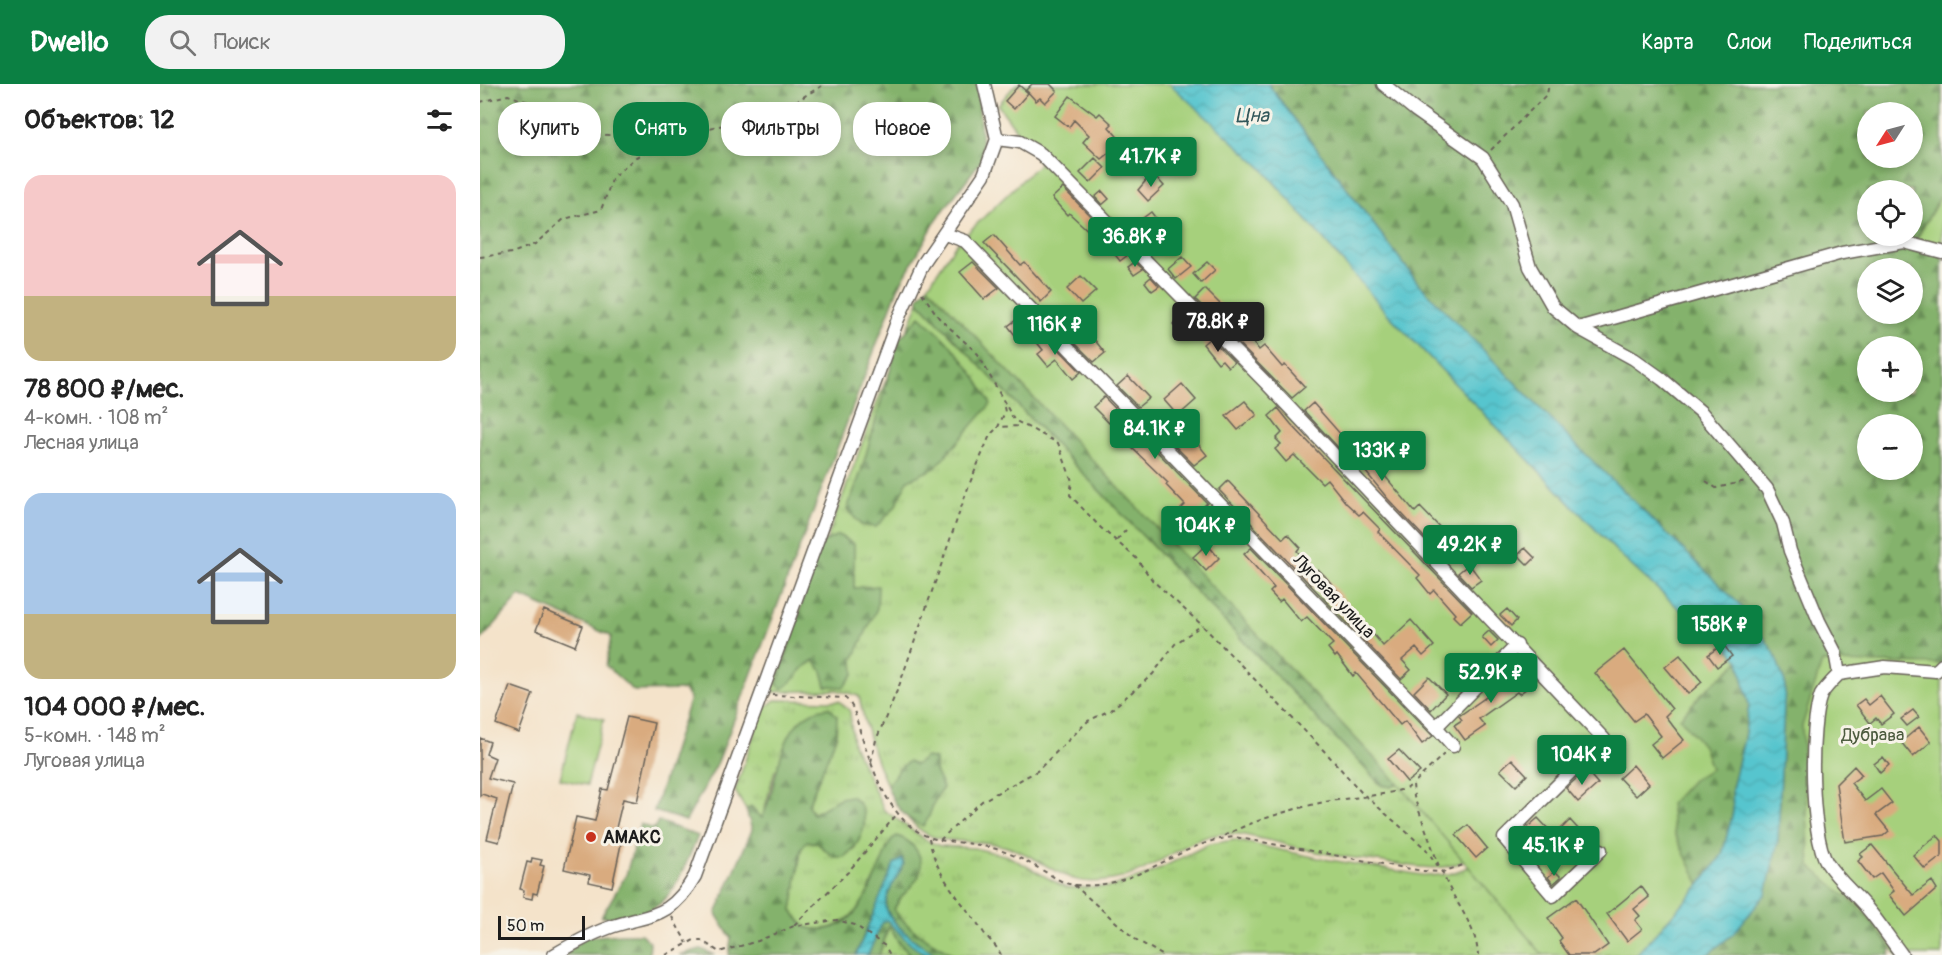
<!DOCTYPE html>
<html lang="ru">
<meta charset="utf-8">
<style>
:root{--surface:#fff;--page:#f2f2f2;--text:#222;--muted:#767676;--accent:#0b8043}
body{margin:0;font-family:Pangolin,sans-serif;background:var(--page);color:var(--text);height:100vh;display:flex;flex-direction:column;font-size:22px;white-space:nowrap}
*{box-sizing:border-box;margin:0}
p{font-size:20px;color:var(--muted)}
.icon{flex:none;width:33px;height:33px;fill:none;stroke:currentColor;stroke-width:2;stroke-linecap:round;stroke-linejoin:round}
.map{position:relative;flex:1;overflow:hidden}
.side{display:flex;flex-direction:column;background:var(--surface);width:480px}
.side>*{flex:none}
.top-card{position:absolute;left:18px;top:18px;width:570px;height:54px;display:flex;gap:12px}
.needle{width:39px;rotate:234deg}
.fabs{position:absolute;left:1377px;top:18px;display:grid;gap:12px}
.fabs a{display:grid;place-items:center;width:66px;height:66px;border-radius:50%;background:var(--surface);box-shadow:0 3px 9px #0003;font-size:30px}
.scale{position:absolute;left:18px;bottom:15px;width:87px;box-sizing:border-box;padding-left:6px;border:3px solid #1c1c1c;border-top:0;font-size:16px;line-height:21px;white-space:nowrap;color:#1c1c1c;-webkit-text-stroke:4px #f7f3e8;paint-order:stroke}
.price{position:absolute;translate:-50% -51px;padding:0 14px;border-radius:6px;background:var(--accent);color:#fff;font-size:20px;line-height:39px;filter:drop-shadow(0 2px 3px #0008)}
.price::after{content:'';position:absolute;left:50%;top:36px;width:18px;height:14px;margin-left:-9px;background:inherit;clip-path:polygon(0 0,100% 0,50% 100%)}
.price.active{background:#222;color:#fff}
ul{padding:0;list-style:none}
li{display:grid;align-content:center;gap:12px;height:318px;padding:0 24px}
li span{display:grid;place-items:center;height:186px;border-radius:18px;color:#555}
li>.icon{margin-inline-start:auto}
span .icon{width:108px;height:108px;fill:#fffc;stroke-width:1}
li b{font-size:26px}
h2{display:flex;justify-content:space-between;align-items:center;height:72px;padding:0 24px;font-size:26px}
.tag{padding:0 21px;border-radius:24px;background:var(--surface);box-shadow:0 3px 9px #0003;font-size:21px;line-height:54px}
.tag.active{background:var(--accent);color:#fff}
header{display:flex;align-items:center;gap:36px;box-sizing:border-box;height:84px;padding:0 30px;background:var(--accent);color:#fff}
header strong{font-size:28px}
nav{display:flex;gap:33px;margin-inline-start:auto;font-size:21px}
.search{width:420px;height:54px;background:var(--page);display:flex;align-items:center;gap:15px;box-sizing:border-box;padding:0 21px;border-radius:24px;color:var(--muted);font-size:22px}
main{display:flex;flex:1;min-height:0}
.map>svg:first-child{display:block}
.grass{fill:url(#grass-tufts);stroke:#61764c;stroke-width:1.5}
.forest{fill:url(#forest-firs);stroke:#506744;stroke-width:1.5;fill-rule:evenodd}
.garden{fill:#a6d07c;stroke:#61764c;stroke-width:1.5}
.water{fill:url(#water-waves);stroke:#3a7075;stroke-width:1.5}
.building{fill:#d9ab7f}
.lines{fill:none;stroke-linecap:round;stroke-linejoin:round}
.minor-casing{stroke:#686259;stroke-width:15}
.path{stroke:#686259;stroke-width:2;stroke-dasharray:4.5 4.5;stroke-linecap:butt}
.minor{stroke:#fff;stroke-width:12}
.poi-dot{fill:#c8321e;stroke:#f7f3e8;stroke-width:2}
.labels{text-anchor:middle;stroke-width:6;stroke-linejoin:round;paint-order:stroke}
.street-label{font-size:18px;fill:#1c1c1c;stroke:#f7f3e8}
.park-label{font-size:18px;fill:#4c5b3e;stroke:#f7f3e8}
.poi-label{font-size:18px;font-weight:bold;fill:#1c1c1c;stroke:#f7f3e8;text-anchor:start}
.water-label{font-size:20px;font-style:italic;fill:#31575a;stroke:#f7f3e8}
</style>
<header>
<strong>Dwello</strong>
<div class="search"><svg class="icon" aria-label="search" viewBox="0 0 24 24"><circle cx="10" cy="10" r="6"/><path d="M15 15l6 6"/></svg>Поиск</div>
<nav><a>Карта</a><a>Слои</a><a>Поделиться</a></nav>
</header>
<main>
<section class="side">
<h2>Объектов: 12<svg class="icon" aria-label="filters" viewBox="0 0 24 24"><path d="M4 7h16M4 17h16"/><circle cx="9" cy="7" r="2"/><circle cx="15" cy="17" r="2"/></svg></h2>
<ul>
<li><span style="background:linear-gradient(#f6c9c9 65%,#c2b280 0)"><svg class="icon" aria-label="home" viewBox="0 0 24 24"><path d="M3 11l9-7 9 7M6 9v11h12V9"/></svg></span><div><b>78 800 ₽/мес.</b><p>4-комн. · 108 m²</p><p>Лесная улица</p></div></li>
<li><span style="background:linear-gradient(#a9c7e8 65%,#c2b280 0)"><svg class="icon" aria-label="home" viewBox="0 0 24 24"><path d="M3 11l9-7 9 7M6 9v11h12V9"/></svg></span><div><b>104 000 ₽/мес.</b><p>5-комн. · 148 m²</p><p>Луговая улица</p></div></li>
</ul>
</section>
<div class="map">
<svg width="1462" height="871" viewBox="0 0 1462 871">
<defs>
<pattern id="grass-tufts" width="24" height="20" patternUnits="userSpaceOnUse" patternTransform="scale(1.5)"><rect width="24" height="20" fill="#a6d07c"/><path d="M3 7l-1-3M5 7V3M7 7l1-3M15 17l-1-3M17 17v-4M19 17l1-3" fill="none" stroke="#8eb26b"/></pattern>
<pattern id="forest-firs" width="22" height="20" patternUnits="userSpaceOnUse" patternTransform="scale(1.5)"><rect width="22" height="20" fill="#84b26c"/><path d="M5 1l3.5 6h-7zM16 11l3.5 6h-7z" fill="#6b9058"/></pattern>
<pattern id="water-waves" width="16" height="10" patternUnits="userSpaceOnUse" patternTransform="scale(1.5)"><rect width="16" height="10" fill="#57c5ce"/><path d="M0 5q4-4 8 0t8 0" fill="none" stroke="#4ba9b0"/></pattern>
</defs>
<rect width="100%" height="100%" fill="#f7f3e8"/>
<filter id="ink" filterUnits="userSpaceOnUse"><feTurbulence type="fractalNoise" baseFrequency=".0167" numOctaves="2"/><feDisplacementMap in="SourceGraphic" scale="12" xChannelSelector="R" yChannelSelector="G"/><feConvolveMatrix kernelMatrix="1 2 1 2 8 2 1 2 1" color-interpolation-filters="sRGB"/></filter>
<filter id="wash" filterUnits="userSpaceOnUse"><feTurbulence type="fractalNoise" baseFrequency=".008" numOctaves="4" result="noise"/><feDisplacementMap in="SourceGraphic" scale="24" xChannelSelector="R" yChannelSelector="G"/><feGaussianBlur stdDeviation="1.35" result="paint"/><feColorMatrix in="noise" values="0 0 0 0 0 0 0 0 0 0 0 0 0 0 0 0 0 1.4 0 .05"/><feComposite in="paint" operator="in"/></filter>
<g filter="url(#wash)">
<rect width="100%" height="100%" fill="#f4e3ca"/>
<!-- grass -->
<path class="grass" d="M439,218l462,483 11,2 6,-4 66,78c-26,12 -48,5 -75,2 -24,-4 -48,-6 -72,-11 -26,-5 -53,-14 -79,-18 -45,-6 -76,34 -117,44 -54,13 -61,-10 -105,-28 -25,-10 -49,-7 -75,-11 -49,-8 -74,-102 -82,-143l-22,-6 -66,2 108,-295z
M295,616l64,1 11,10 3,33 31,66 42,30 14,6 34,2 34,8 58,32 43,-1 38,-12 62,-31 25,-4 84,18 110,18 21,-2 20,-7 74,88h-589c-23,-14 -43,-22 -60,-45l10,-19 15,-15 -32,-29c-10,38 -36,94 -82,80l-13,-16 9,-62 6,-9 10,3 9,8h27c11,-19 18,-41 -2,-55l-38,18 -5,-9 28,-68 -61,33 -13,49 -10,-12 -6,3 -11,-19 27,-81z
M409,842l10,17 12,12h-32z"/>
<!-- forest -->
<path class="forest" d="M0,0h497l6,74 -46,61 -39,69 -180,474 -32,59 -32,-10 36,-113 -6,-8 -50,1 -28,-25 5,-30 -91,-40 -40,45z
M788,0h674v110l-26,45 26,13v412l-79,247 28,36 -1,8h-183l26,-21 45,-93 7,-158 -11,-30 -356,-370zM1388,28h44v46h-44zM1388,106h44v46h-44zM1388,184h44v46h-44zM1388,262h44v46h-44zM1388,340h44v46h-44z
M448,202l470,497 -6,4 -11,-2 -462,-483v-6z
M440,232c31,27 53,52 71,88l-56,64 -27,12 -13,27 -19,20 -15,-2 -14,-16 14,-37 38,-133z
M358,451l16,9v44l24,-2 -1,22 -24,52 1,13 -10,14 -18,-1 -4,-15 -8,-11c-16,9 -19,22 -32,29l-5,-5c17,-47 27,-95 44,-141z
M1259,577l10,44 -5,34 -12,50 1,23 -11,43 -22,30 -26,-52 -4,-29 22,-24 19,-11 -8,-23 -23,-28 23,-26z
M350,624l7,8 -1,21 -28,68 5,9 27,-16 11,-2c23,16 13,46 -7,61h-10l-17,-14 -10,-2 -6,8 -9,62 13,16c55,17 68,-52 87,-88l5,-3c16,5 29,21 22,39 -5,13 -19,18 -25,35 17,23 37,31 60,45 -6,0 -14,0 -19,0 -13,-5 -47,-35 -49,-48 -2,-13 12,-32 18,-43l-33,54 -15,37h-127l2,-17 -15,-24 36,-84 -6,-20 5,-3 11,11c18,-35 15,-108 68,-110z
M446,673l9,2v12l8,17c-14,16 -9,25 -20,38 -19,-7 -28,-20 -36,-40l12,-17 10,-8 6,4z
M178,737l40,15c-24,55 -30,84 -97,81l25,-42 14,-51 14,5z
M407,836l22,22 18,13h-16l-12,-12 -10,-17 -10,29h-11l14,-33z
M142,850h19l9,8 -1,13h-84l20,-18z
M221,865l14,6h-36z"/>
<!-- garden -->
<path class="garden" d="M536,0h154l9,7 82,76 125,145 237,246 82,74 14,5 20,24 -36,31 -23,26 23,28 8,23 -19,11 -22,24 4,29 26,52 -64,70h-93l-145,-172 -470,-497 28,-42 84,-81 -42,-58z
M1462,110v58l-26,-12z
M1342,578l120,2v291h-45l-34,-44 -53,-45 -8,-140z
M97,628l27,7 -17,66 -27,-6z"/>
<!-- water -->
<path class="water" d="M690,0h98l150,199 148,152 173,169 35,48 11,31 -7,158 -12,53 -33,40 -26,21h-71l64,-70 22,-30 11,-43 -1,-23 12,-50 5,-34 -10,-44 -20,-24 -14,-5 -82,-74 -237,-246 -125,-145z
M422,775l2,5c-6,12 -16,26 -18,38 -3,19 36,44 50,53 -21,0 -36,-22 -49,-35l-5,3 -14,32h-12l38,-91z"/>
<g id="blocks">
<!-- building -->
<path class="building" d="M552,0h18l7,7 -12,12 -5,-5 -4,3 -10,-11z
M539,1l9,8 -14,16 -9,-8z
M590,12l27,20 3,-3 12,11 -3,3 13,15 -21,17 -18,-17 6,-7 -15,-15 -5,7 -14,-11z
M615,74l10,10 -15,15 -10,-10z
M676,93l8,9 -16,15 -10,-11 10,-12z
M583,104l65,67 -8,6 -14,-18 -2,2 -35,-32 -2,2 -15,-17z
M622,107l7,8 -7,6 -7,-8z
M671,128l10,13 -16,12 -10,-13z
M514,151l26,30 4,-3 27,30 -10,10 -57,-59z
M702,173l9,10 -15,12 -8,-10z
M493,178l26,26 -15,11 -24,-27z
M655,178l8,7 -9,6 -6,-8z
M727,178l8,8 -14,13 -8,-9z
M601,192l15,15 -15,13 -14,-15z
M671,193l8,9 -7,5 -7,-9z
M725,205l17,17 -10,10 -17,-17z
M703,227l12,12 -13,11 -9,-10z
M540,233l10,13 -12,9 -10,-13z
M598,235l27,34 -11,9 -30,-30z
M563,249l38,39 -8,7 -16,-20 -9,7 -10,-12 5,-4 -8,-10z
M766,249l13,17 5,-4 18,21 3,-2 20,22 -13,11 -56,-57z
M730,254l24,24 -6,5 -6,-7 -4,3 -15,-19z
M648,292l21,22 -11,9 -21,-21z
M702,300l14,16 -18,16 -14,-16z
M624,313l103,106 -16,16 -10,-10 4,-4 -19,-20 2,-2 -40,-39 4,-4 -19,-20 -4,3 -16,-16z
M765,317l12,14 -19,15 -12,-14z
M833,319l36,41 5,-5 61,73 5,-5 32,33 -14,12 -50,-53 -36,-44 -4,3 -44,-47z
M798,324l13,16 181,188 -12,11 -7,-7 2,-2 -21,-24 -4,4 -13,-16 3,-3 -42,-43 2,-3 -17,-17 -4,3 -13,-12 -19,-24 -5,4 -28,-28 -8,7 -11,-13 6,-5 -5,-5 6,-6 -13,-17z
M698,335l29,36 -13,10 -32,-32z
M748,397l55,58 5,-5 12,13 -3,4 19,21 2,-3 7,7 58,70 28,-26 23,26 -11,10 -7,-8 -14,12 9,10 -10,9 -182,-189z
M748,440l7,8 -8,7 -8,-8z
M727,460l12,14 -13,13 -13,-14z
M771,464l179,185 3,3 -11,8 -17,-23 -5,4 -44,-52 -3,3 -16,-21 -2,2 -7,-9 5,-4 -26,-27 -6,5 -19,-23 -3,3 -9,-10 4,-4 -30,-34z
M1045,464l10,10 -7,7 -10,-10z
M989,480l12,16 -10,7 -13,-14z
M1027,525l10,11 -6,6 -11,-11z
M64,526l39,16 -8,20 -39,-16z
M1009,547l9,9 -7,7 -9,-10z
M1243,560l9,12 -15,11 -9,-12z
M1144,566l48,59 -7,7 19,24 -22,18 -11,-14 10,-8 -17,-22 -10,7 -39,-48z
M1200,571l22,27 -14,12 -23,-27z
M1038,584l13,17 -12,9 -2,-2 -38,27 6,7 -20,14 -11,-15 8,-5 -3,-4 50,-35 -3,-4z
M949,593l17,17 -15,16 -17,-18z
M30,602l23,8 -14,39 -23,-9z
M1400,612l14,18 -13,10 -5,-6 -6,5 -14,-18 8,-6 5,6z
M1433,626l6,7 -12,9 -6,-7z
M147,633l27,6 -17,79 -14,-3 -7,29 8,2 -12,57 -23,-5 1,-7 -26,-6 12,-52 19,4 7,-32 6,1z
M1439,643l12,15 -18,15 -12,-15z
M0,654l10,4 -4,12 9,4 -7,20 25,6 -14,58 -12,-3 10,-40 -15,-5 -2,2z
M919,666l21,22 -13,10 -19,-23z
M1403,673l6,8 -9,8 -6,-9z
M1032,675l15,16 -11,11 -16,-16z
M1153,681l16,19 -13,12 -17,-18z
M1374,682l8,9 -11,8 14,18 16,-12 11,14 -16,12 13,16 -6,5 -38,6 -9,-58z
M1106,686l12,14 -20,18 -12,-14z
M1058,734l15,16 -16,15 -15,-17z
M1090,736l19,21 -15,13 -18,-20z
M988,741l19,23 -11,10 -20,-23z
M1041,749l6,6 -7,6 -5,-7z
M1457,751l5,6v15l-17,13 -12,-14z
M1392,761l41,50 19,-14 5,8 -31,27 -17,-21 5,-4 -13,-18 -9,6 -14,-18 5,-4 -3,-3z
M52,774l10,2 -2,5 4,1 -7,28 -4,-1 -1,6 -9,-2 1,-7 -4,-1 7,-27 4,1z
M1075,787l6,6 -8,7 -5,-7z
M1161,802l8,11 -15,12 6,7 -5,4 7,9 -15,12 -20,-27z
M1096,814l32,47 -14,10h-25l-10,-14 3,-3 -14,-20z"/>
</g>
</g>
<g filter="url(#ink)">
<use href="#blocks" fill-opacity="0" stroke="#686259" stroke-width="1.5"/>
<g class="lines">
<!-- minor casing -->
<g class="minor-casing">
<path id="minor" d="M903,0l32,26 68,48 29,46 18,63 23,40 25,21 264,-75 62,-11 38,10
M517,55l23,3 21,12 224,228 339,357 -100,99 49,58 48,-46
M465,150l20,7 471,486 81,-82
M1098,244l56,31 28,20 39,33 66,77 16,34 7,28 29,70 16,31 4,22c-6,6 -14,14 -18,21 -12,30 -11,140 6,168 11,17 26,29 39,44 13,15 24,32 36,48
M1359,590l46,-7 51,4 6,-6
M956,643l17,19
M74,871c17,-10 34,-20 54,-27 42,-15 61,-7 87,-52l203,-557 25,-55 61,-89 13,-36 -13,-55"/>
</g>
<!-- path -->
<path class="path" d="M0,18l28,-7 46,16 35,22 77,8
M1011,66l56,-56 2,-10
M0,173l32,-4 23,-9 29,-25 37,-9 12,-33 23,-20 57,-26 57,-11 24,-13 14,-1 37,-22
M442,209l17,25 39,36 36,66 44,23 14,38 -2,14 31,33 35,30 17,23 49,44 127,131 32,36 65,57 16,23
M524,323l1,5 -7,15 22,-1
M1226,397l10,7 30,-7
M637,456l9,-10
M292,611l73,3c11,9 11,23 16,36 10,29 19,59 39,82 28,32 52,22 88,31 19,4 36,13 54,23 11,6 20,14 33,15 64,6 101,-43 159,-48l188,34 20,1 24,-8
M391,678l5,-22 23,-54 70,-201 21,-50 8,-8
M744,752c24,-14 72,-28 100,-34 19,-4 78,-7 89,-18
M449,754c7,40 33,62 55,95 6,8 13,13 17,22
M460,756l42,-39 55,-30 51,-50 24,-12 41,-35 22,-30 27,-19
M959,782l-25,-69 -1,-13 31,-30
M962,787c10,30 34,51 36,84
M594,801l61,54 27,16
M192,833l15,26
M314,841l54,-53 50,-59
M186,871l28,-15h7l18,12 39,-11 36,-15 43,-6 18,5 30,21 5,9"/>
<!-- minor -->
<use href="#minor" class="minor"/>
</g>
</g>
<!-- markers -->
<circle class="poi-dot" cx="111" cy="753" r="6"/>
<g class="labels">
<!-- street labels -->
<g class="street-label">
<text transform="translate(854 512) rotate(46)" y="6">Луговая улица</text>
</g>
<!-- park labels -->
<g class="park-label">
<text x="1393" y="657">Дубрава</text>
</g>
<!-- poi labels -->
<g class="poi-label">
<text x="123" y="759">АМАКС</text>
</g>
<!-- water labels -->
<g class="water-label">
<text x="772" y="38">Цна</text>
</g>
</g>
</svg>
<div class="fabs">
<a><svg class="needle" viewBox="-14 -14 28 28"><path d="M0-13l5 13h-10z" fill="#e53935"/><path d="M0 13l5-13h-10z" fill="#767676"/></svg></a>
<a><svg class="icon" aria-label="locate" viewBox="0 0 24 24"><circle cx="12" cy="12" r="6"/><path d="M12 2v4M12 18v4M2 12h4M18 12h4"/></svg></a>
<a><svg class="icon" aria-label="layers" viewBox="0 0 24 24"><path d="M12 4l9 5-9 5-9-5zM3 14l9 5 9-5"/></svg></a>
<a>+</a>
<a>−</a>
</div>
<div class="scale">50 m</div>
<b class="price" style="left:671px;top:104px">41.7K ₽</b>
<b class="price" style="left:655px;top:184px">36.8K ₽</b>
<b class="price active" style="left:738px;top:269px">78.8K ₽</b>
<b class="price" style="left:575px;top:272px">116K ₽</b>
<b class="price" style="left:675px;top:376px">84.1K ₽</b>
<b class="price" style="left:902px;top:398px">133K ₽</b>
<b class="price" style="left:726px;top:473px">104K ₽</b>
<b class="price" style="left:990px;top:492px">49.2K ₽</b>
<b class="price" style="left:1240px;top:572px">158K ₽</b>
<b class="price" style="left:1011px;top:620px">52.9K ₽</b>
<b class="price" style="left:1102px;top:702px">104K ₽</b>
<b class="price" style="left:1074px;top:793px">45.1K ₽</b>
<div class="top-card">
<a class="tag">Купить</a>
<a class="tag active">Снять</a>
<a class="tag">Фильтры</a>
<a class="tag">Новое</a>
</div>
</div>
</main>
